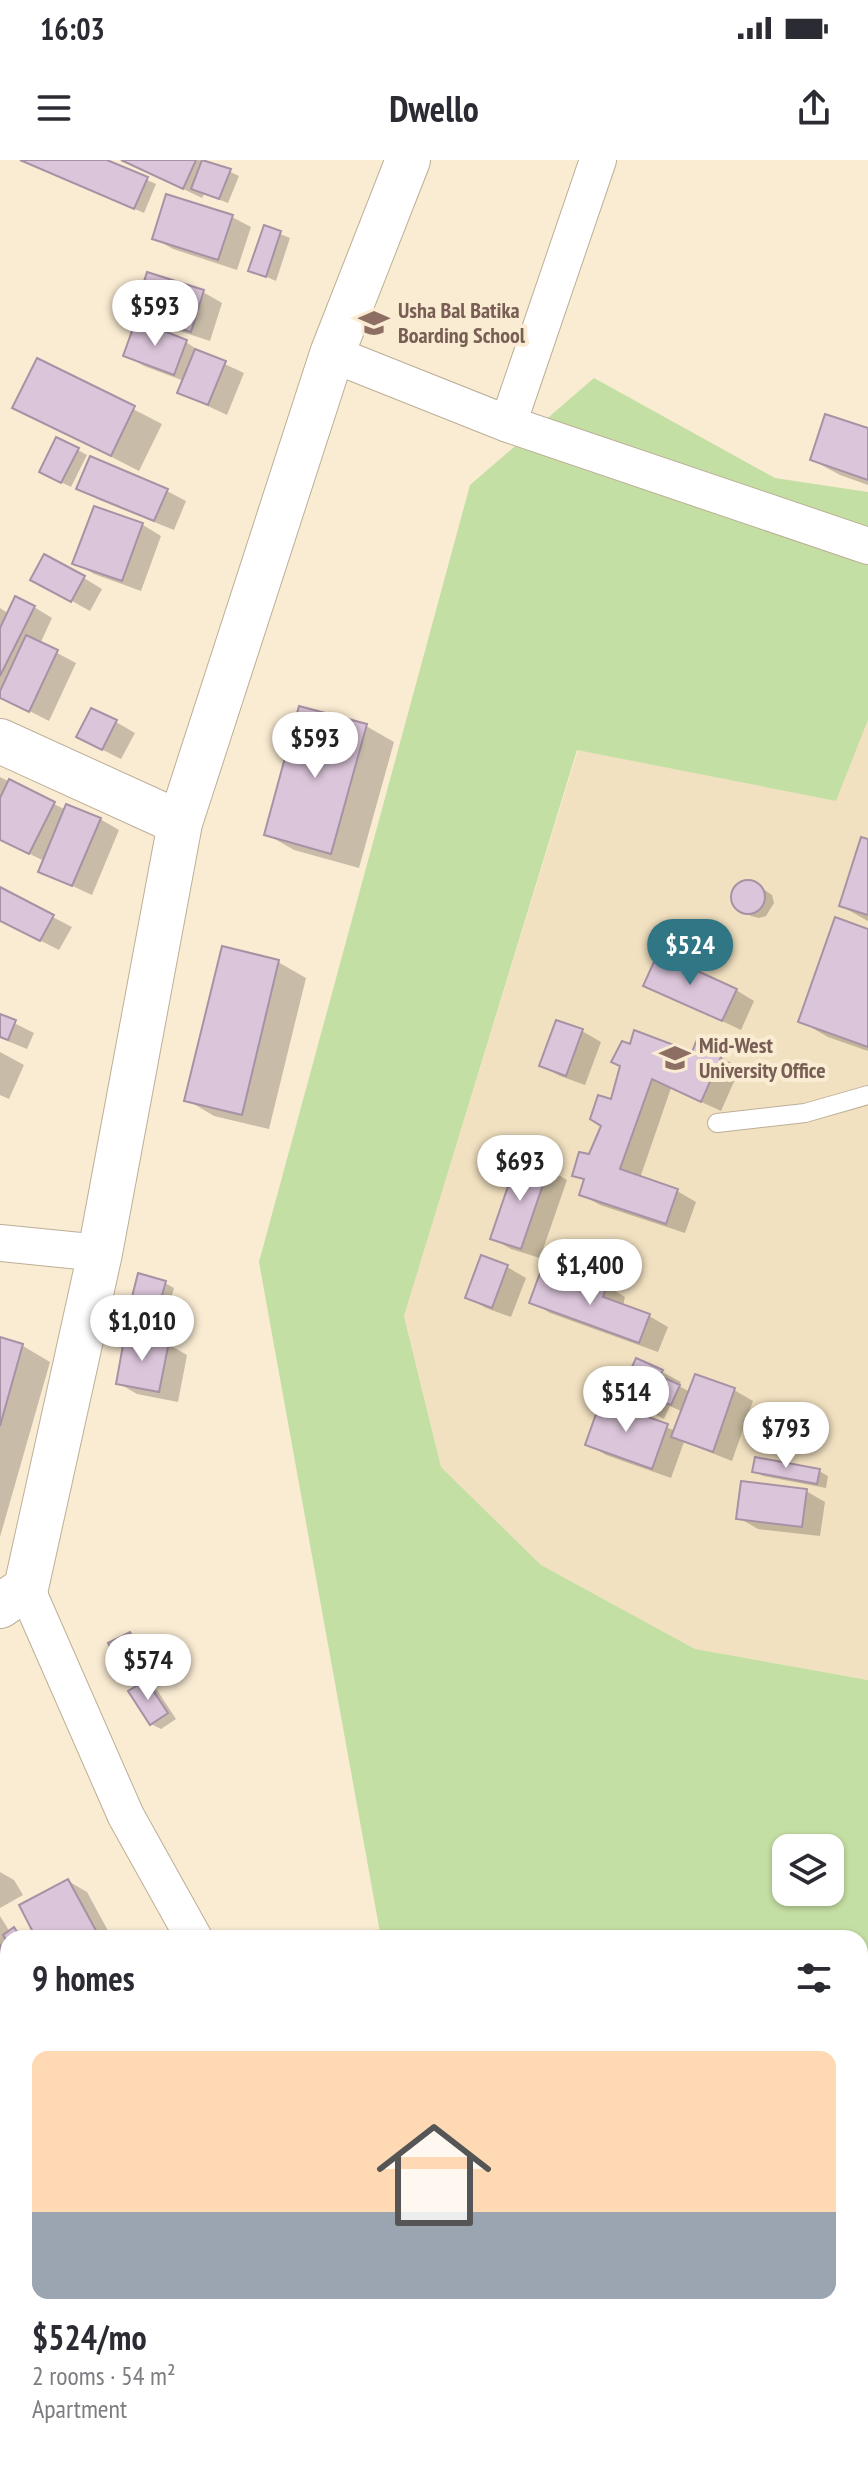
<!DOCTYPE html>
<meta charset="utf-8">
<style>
:root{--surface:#fff;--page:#f2f2f3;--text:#2b2b33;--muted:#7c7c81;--accent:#317684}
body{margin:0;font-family:"PT Sans Narrow",sans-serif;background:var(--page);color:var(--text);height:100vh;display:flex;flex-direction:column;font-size:30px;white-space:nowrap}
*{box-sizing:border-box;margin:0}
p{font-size:26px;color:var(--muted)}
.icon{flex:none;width:44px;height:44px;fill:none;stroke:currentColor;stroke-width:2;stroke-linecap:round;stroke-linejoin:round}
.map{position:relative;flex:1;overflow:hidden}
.side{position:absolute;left:0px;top:1770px;width:868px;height:536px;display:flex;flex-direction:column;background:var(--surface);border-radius:24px 24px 0 0;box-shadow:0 2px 6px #0004}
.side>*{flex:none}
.fabs{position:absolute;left:772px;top:1674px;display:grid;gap:16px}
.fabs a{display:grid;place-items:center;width:72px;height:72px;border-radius:16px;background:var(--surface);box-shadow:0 2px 6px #0004;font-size:40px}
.price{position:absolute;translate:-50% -68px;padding:0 18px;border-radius:28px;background:#fff;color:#222;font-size:26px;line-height:52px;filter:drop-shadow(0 2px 4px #0008)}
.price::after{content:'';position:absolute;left:50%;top:48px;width:24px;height:18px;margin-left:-12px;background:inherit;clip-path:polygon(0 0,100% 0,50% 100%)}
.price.current{background:var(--accent);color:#fff}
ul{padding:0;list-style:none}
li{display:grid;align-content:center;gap:16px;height:424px;padding:0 32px}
li span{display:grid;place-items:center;height:248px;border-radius:16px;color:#555}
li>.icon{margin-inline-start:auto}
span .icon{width:144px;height:144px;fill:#fffc;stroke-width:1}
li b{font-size:34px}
h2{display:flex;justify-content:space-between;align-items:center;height:96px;padding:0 32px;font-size:34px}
.status{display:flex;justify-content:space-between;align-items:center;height:56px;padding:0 40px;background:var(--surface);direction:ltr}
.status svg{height:22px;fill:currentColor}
header{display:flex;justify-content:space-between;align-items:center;height:104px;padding:0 32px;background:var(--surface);font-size:36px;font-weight:600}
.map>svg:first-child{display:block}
.built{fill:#f2e1c1}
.green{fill:#c4dfa3;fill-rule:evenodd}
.shadow{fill:#0003}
.building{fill:#dbc5da;stroke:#a792a5;stroke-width:2}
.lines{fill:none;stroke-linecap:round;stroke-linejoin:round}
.service-casing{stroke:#bcaf97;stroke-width:20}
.minor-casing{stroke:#bcaf97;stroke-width:38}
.tertiary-casing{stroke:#bcaf97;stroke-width:46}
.service{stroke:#fff;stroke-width:18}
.minor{stroke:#fff;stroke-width:36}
.tertiary{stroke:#fff;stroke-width:44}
.labels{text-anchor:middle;stroke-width:8;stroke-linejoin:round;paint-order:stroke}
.education-label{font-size:22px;font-weight:bold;fill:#785e54;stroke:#faecd3;text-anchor:start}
</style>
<div class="status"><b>16:03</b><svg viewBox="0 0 49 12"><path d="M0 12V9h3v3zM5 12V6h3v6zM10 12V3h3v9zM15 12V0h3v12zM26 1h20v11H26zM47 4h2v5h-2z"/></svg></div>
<header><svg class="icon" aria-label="menu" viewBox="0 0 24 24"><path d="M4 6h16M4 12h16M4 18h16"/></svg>Dwello<svg class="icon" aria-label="share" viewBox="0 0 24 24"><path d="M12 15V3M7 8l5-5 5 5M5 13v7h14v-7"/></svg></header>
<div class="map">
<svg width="868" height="2306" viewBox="0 0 868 2306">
<rect width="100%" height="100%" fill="#faecd3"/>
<!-- built -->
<path class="built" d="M868,560v960l-173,-31 -154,-84 -100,-98 -37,-152 174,-565 258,51z"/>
<!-- green -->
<path class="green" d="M594,218l181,100 93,14v228l-32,81 -259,-51 -173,566 37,151 100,98 154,84 173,31v786h-210l-5,-8h207v-520h-479l-122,-676 211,-777zM786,1688h44v44h-44z"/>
<!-- shadow -->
<path class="shadow" d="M22,0h80l54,24 -12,29z
M122,0h83l34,16 -11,27 -24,-9 -2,4z
M232,57l19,10 -14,43 -64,-21 -19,-11z
M265,68l25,10 -14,43 -25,-11z
M148,115l55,17 19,11 -12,38 -55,-18 -19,-10z
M138,163l48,19 19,13 39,18 -17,42 -47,-22 4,-12 -40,-15 -19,-11z
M38,200l124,64 -23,47 -125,-64z
M868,270v55l-28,-10 -28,-15z
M78,290l9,5 -16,32 -21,-10z
M79,328l88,3 19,10 -12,29 -77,-31z
M95,348l48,17 18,11 -20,55 -47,-17 -19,-11z
M84,418l18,11 -12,22 -38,-21z
M34,447l18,11 -12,26 36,19 -27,58 -49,-25 3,-7 -3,-1v-80l9,6z
M116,562l19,11 -14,26 -24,-12z
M366,566l28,16 -35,126 -65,-18 -28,-16z
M0,617l66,33 34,9 19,11 -27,65 -52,-24 4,-10 -44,-22z
M868,681v80l-27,-15z
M748,721l8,3 16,11 2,8 -8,13 -7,2 -8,-2 -16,-12 -2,-7 2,-8 5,-6z
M0,730l72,37 -13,23 -59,-30z
M868,771v120l-40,-14 -28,-16z
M278,802l28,16 -37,151 -55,-13 -27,-16z
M646,825l90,5 18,11 -13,29z
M0,856l34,17 -7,16 -27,-11z
M582,871l19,11 -16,43 -25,-9 -19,-10z
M0,892l24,13 -15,34 -9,-4z
M693,895l28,2 19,11 -19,43 -50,-23 -31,90 37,13 19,11 -11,31 -85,-28 -19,-11 4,-13 -11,-6 17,-19 21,-54z
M548,1009l19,11 -27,78 -29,-9 -19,-11z
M507,1107l19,11 -15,39 -25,-9 -18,-10z
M587,1120l20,6 18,11 -2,9 26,10 19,11 -10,25 -108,-39 -18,-11 52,-10z
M165,1123l9,5 -11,40 -34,-12z
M0,1180l23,6 27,16 -50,175z
M168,1184l19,11 -9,47 -41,-8 -19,-11z
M662,1212l19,10 -2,4 11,6 6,-16 38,14 19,11 -21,60 -48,-19 -13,36 -65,-23 -19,-11 15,-41 74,28 7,-19 -13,-6 -6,13 -44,-22z
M754,1311h65l9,5 -2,12 -63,-12z
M806,1331l19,11 -5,34 -62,-7 -19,-11z
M130,1474l9,6 15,29 -19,10 -9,-5z
M146,1522l9,5 21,32 -15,10 -10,-5z
M0,1712l14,8 9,15 -23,13z
M68,1721l19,11 25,46h-74z
M0,1756l10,16 4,-2 11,8h-17v78l-8,-6z
M0,1933l8,14v8l-8,4z
M0,1994l8,21v5l-8,3z
M8,2260v38h63l5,8h-76v-42z
M391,2298h79l5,8h-79z"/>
<!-- building -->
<path class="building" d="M20,0h87l41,17 -14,32z
M121,0h75l-13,29z
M202,0l29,9 -12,30 -28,-10z
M166,34l67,21 -15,45 -66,-21z
M264,65l17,6 -15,46 -18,-6z
M147,112l57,18 -13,42 -57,-19z
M136,160l51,20 -13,35 -51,-19z
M195,189l31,12 -18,44 -31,-12z
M37,198l98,48 -24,50 -99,-48z
M825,254l43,14v52l-58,-20z
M56,277l23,11 -18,35 -22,-11z
M90,296l78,33 -14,32 -78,-32z
M94,346l49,17 -21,58 -50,-17z
M44,394l41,22 -14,26 -41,-22z
M15,436l20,10 -35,70v-48z
M26,475l32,15 -29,62 -29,-14v-7z
M299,546l68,18 -36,130 -67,-19z
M91,548l26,12 -15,30 -26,-13z
M9,619l46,23 -26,52 -29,-14v-42z
M66,644l35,14 -29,68 -34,-14z
M861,677l7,2v76l-29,-9z
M731 737a17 17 0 1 1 34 0a17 17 0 1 1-34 0Z
M0,727l54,28 -14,26 -40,-20z
M835,757l33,12v118l-70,-25z
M222,786l57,14 -37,155 -58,-14z
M658,793l79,36 -15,32 -79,-35z
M0,854l16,6 -8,20 -8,-3z
M556,860l27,9 -17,47 -27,-10z
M634,870l58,22 4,-10 26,13 -21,47 -49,-23 -32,90 58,20 -12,35 -87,-29 5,-16 -12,-3 7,-24 10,2 12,-28 -11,-7 8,-24 13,4 9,-33 -9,-4 11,-21 8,3z
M518,997l31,10 -28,82 -31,-10z
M481,1095l27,10 -16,43 -27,-10z
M138,1113l28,8 -12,43 -27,-7z
M540,1113l43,16 3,-12 21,7 -4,13 47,17 -11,29 -110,-40z
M125,1174l44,8 -10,50 -43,-8z
M0,1177l23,7 -23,82z
M636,1198l27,12 -3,6 20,9 -9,20 -20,-8 -6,13 -27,-12z
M695,1214l40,14 -22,64 -42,-15z
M601,1240l67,24 -16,45 -67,-24z
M755,1297l65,12 -3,15 -65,-12z
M741,1321l66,8 -5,38 -66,-8z
M130,1472l16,32 -22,11 -16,-32z
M146,1520l22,33 -18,12 -22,-34z
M68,1719l32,59h-64l-17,-33z
M14,1767l7,11h-13v5l-5,-8z
M0,1785l8,14v51l-8,4z
M8,1869v44l-2,1 -6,-11v-30z
M8,2257v41h46l5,8h-59v-44z
M389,2298h64l5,8h-64z"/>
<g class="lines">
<!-- service casing -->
<g class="service-casing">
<path id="service" d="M717,963l88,-10 63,-18"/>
</g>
<!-- minor casing -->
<g class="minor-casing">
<path id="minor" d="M332,194l176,70 360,122
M508,264l90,-264
M0,1083l100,10
M26,1428l100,228 68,122
M0,2038l8,-4
M169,2298l2,8
M480,2298l5,8"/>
</g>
<!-- tertiary casing -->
<g class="tertiary-casing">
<path id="tertiary" d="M0,581l180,82
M0,1446l26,-18 74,-335 80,-430 152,-469 76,-194"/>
</g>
<!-- service -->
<use href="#service" class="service"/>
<!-- minor -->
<use href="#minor" class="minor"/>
<!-- tertiary -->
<use href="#tertiary" class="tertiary"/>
</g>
<!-- icons -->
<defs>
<g id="school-bare" transform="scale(2.4)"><path d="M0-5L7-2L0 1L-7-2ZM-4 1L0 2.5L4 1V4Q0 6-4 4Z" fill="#8d6e63" stroke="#faecd3" stroke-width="2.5" paint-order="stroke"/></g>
<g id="university-bare" transform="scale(2.4)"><path d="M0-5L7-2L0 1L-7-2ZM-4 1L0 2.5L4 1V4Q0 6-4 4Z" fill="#8d6e63" stroke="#faecd3" stroke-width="2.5" paint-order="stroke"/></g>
</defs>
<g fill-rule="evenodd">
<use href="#school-bare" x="374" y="163"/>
<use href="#university-bare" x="675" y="898"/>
</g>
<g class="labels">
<!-- education labels -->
<g class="education-label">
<text x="398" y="158">Usha Bal Batika<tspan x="398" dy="25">Boarding School</tspan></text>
<text x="699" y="893">Mid-West<tspan x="699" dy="25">University Office</tspan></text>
</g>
</g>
</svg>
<div class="fabs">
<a><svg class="icon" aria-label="layers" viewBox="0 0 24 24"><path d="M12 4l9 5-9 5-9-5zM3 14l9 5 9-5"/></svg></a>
</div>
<b class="price" style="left:155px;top:188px">$593</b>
<b class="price" style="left:315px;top:620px">$593</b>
<b class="price current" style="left:690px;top:827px">$524</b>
<b class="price" style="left:520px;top:1043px">$693</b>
<b class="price" style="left:590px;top:1147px">$1,400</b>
<b class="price" style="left:142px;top:1203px">$1,010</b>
<b class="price" style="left:626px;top:1274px">$514</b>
<b class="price" style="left:786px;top:1310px">$793</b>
<b class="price" style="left:148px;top:1542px">$574</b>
<section class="side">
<h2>9 homes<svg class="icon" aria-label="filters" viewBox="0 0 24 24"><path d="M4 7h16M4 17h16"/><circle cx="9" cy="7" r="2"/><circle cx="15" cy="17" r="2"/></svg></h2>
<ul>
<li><span style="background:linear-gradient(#ffd9b3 65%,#9aa5b1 0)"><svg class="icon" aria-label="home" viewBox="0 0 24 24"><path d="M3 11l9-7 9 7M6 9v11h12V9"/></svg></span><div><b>$524/mo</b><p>2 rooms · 54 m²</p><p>Apartment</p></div></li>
</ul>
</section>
</div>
